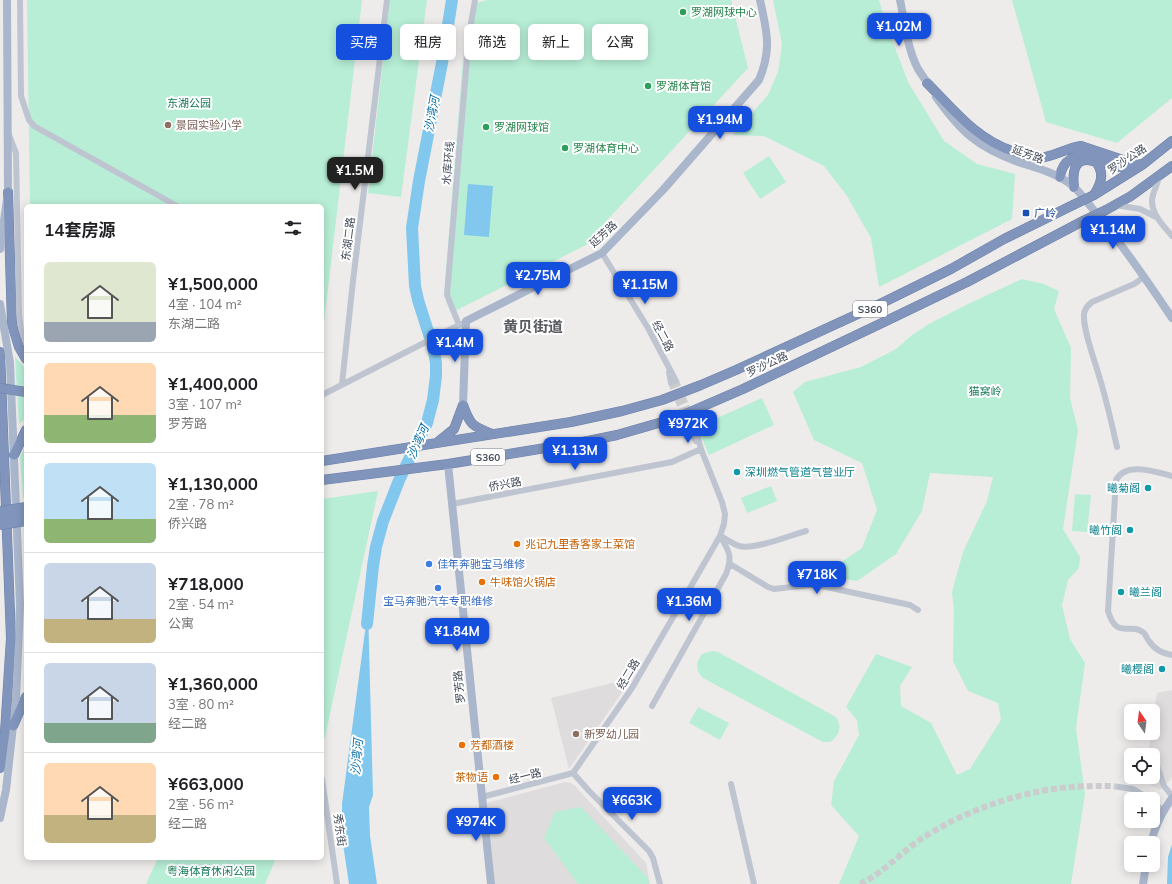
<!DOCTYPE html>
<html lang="zh">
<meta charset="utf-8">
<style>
:root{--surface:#fff;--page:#f6f6f6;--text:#202124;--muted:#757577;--line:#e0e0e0;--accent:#154fde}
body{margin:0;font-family:Mulish,"Noto Sans SC",sans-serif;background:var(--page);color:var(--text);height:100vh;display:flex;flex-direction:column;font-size:15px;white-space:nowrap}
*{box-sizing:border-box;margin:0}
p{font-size:13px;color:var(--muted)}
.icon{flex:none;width:22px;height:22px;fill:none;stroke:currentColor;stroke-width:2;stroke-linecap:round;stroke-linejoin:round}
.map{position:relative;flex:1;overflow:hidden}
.side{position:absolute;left:24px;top:204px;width:300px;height:656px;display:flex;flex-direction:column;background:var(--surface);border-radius:6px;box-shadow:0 2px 10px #0003}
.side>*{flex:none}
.top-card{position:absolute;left:336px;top:24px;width:380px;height:36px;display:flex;gap:8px}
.needle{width:26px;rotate:346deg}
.controls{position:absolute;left:1124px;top:704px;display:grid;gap:8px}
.controls a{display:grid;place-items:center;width:36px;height:36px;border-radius:6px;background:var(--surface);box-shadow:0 2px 10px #0003;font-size:20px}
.price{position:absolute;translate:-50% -34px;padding:0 9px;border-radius:8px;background:var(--accent);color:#fff;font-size:13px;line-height:26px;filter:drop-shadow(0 1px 2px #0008)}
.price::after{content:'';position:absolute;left:50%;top:24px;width:12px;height:9px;margin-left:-6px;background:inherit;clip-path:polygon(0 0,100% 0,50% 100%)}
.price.current{background:#222;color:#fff}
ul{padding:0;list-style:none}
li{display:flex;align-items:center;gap:12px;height:100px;padding:0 20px}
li+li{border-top:1px solid var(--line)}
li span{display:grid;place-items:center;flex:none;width:112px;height:80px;border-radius:6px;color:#555}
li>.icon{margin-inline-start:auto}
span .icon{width:48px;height:48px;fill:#fffc;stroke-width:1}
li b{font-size:17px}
h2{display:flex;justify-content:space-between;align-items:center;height:48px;padding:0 20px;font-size:17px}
.pill{padding:0 14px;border-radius:6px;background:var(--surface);box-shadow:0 2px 10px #0003;font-size:14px;line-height:36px}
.pill.current{background:var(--accent);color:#fff}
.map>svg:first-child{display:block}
.education{fill:#dfdcdd}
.green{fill:#b7eed5}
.water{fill:#82c7ed}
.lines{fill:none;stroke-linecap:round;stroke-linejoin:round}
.river{stroke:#82c7ed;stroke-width:12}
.minor-tunnel{stroke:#cccbce;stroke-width:6;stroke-dasharray:6 3;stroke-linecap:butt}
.highway-casing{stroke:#6c80a8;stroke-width:10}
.minor{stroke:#bec5d1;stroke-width:6}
.major{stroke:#aab6cc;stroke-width:8}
.highway{stroke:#8195bc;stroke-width:9}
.highway-bridge-casing{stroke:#6c80a8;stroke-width:10;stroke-linecap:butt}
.highway-bridge{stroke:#8195bc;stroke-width:9}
.leisure-dot{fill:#2e9e5b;stroke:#fff;stroke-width:1.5}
.education-dot{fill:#8d6e63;stroke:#fff;stroke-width:1.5}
.transit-dot{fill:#1a4fb4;stroke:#fff;stroke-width:1.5}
.culture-dot{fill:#0f9aa8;stroke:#fff;stroke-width:1.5}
.food-dot{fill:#e8710a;stroke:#fff;stroke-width:1.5}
.shop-dot{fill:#3f7fe0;stroke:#fff;stroke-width:1.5}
.labels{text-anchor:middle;stroke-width:4;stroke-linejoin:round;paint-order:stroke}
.shield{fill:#fff;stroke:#7b818b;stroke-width:1}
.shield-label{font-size:10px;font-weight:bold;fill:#434b59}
.leisure-label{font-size:11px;fill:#27864d;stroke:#fff;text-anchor:start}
.park-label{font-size:11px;fill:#147a56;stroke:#fff}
.education-label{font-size:11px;fill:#785e54;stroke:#fff;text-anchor:start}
.street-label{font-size:11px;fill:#434b59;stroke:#fff}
.transit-label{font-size:11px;fill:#164399;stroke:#fff;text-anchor:start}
.culture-label{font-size:11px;fill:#0d838f;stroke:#fff;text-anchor:end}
.food-label{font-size:11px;fill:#c56008;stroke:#fff;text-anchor:start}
.shop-label{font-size:11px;fill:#366cbe;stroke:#fff;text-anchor:start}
.water-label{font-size:12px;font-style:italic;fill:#096ea6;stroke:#fff}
.district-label{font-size:15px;font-weight:bold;fill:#585a60;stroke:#fff}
</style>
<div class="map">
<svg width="1172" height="884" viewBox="0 0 1172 884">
<rect width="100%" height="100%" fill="#eeebeb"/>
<!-- education -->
<path class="education" d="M632,678l-63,91 -18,-71z
M1172,690v88l-12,12 -9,-5 -1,-8h3v-22h-5l3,-22h2v-15l4,-25z
M565,782l6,1 4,3 71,77 4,21h-155l-8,-81z"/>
<!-- green -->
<path class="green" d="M27,0h335l-40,339v-133h-292z
M390,0h37l-26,197 -33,-4z
M488,0h243l17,68 -149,161 -6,11 -5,4 -137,69 -7,-18 21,-261 11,-31z
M773,0h106l7,24 22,58 36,59 33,23 38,10 -3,45 -133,68 -8,-49 -24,-42 -23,-30 -60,-30 -31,-1 35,-40 10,-23 4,-28z
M1012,0h160v98l-55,45 -71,-21z
M769,156l17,26 -26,17 -17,-26z
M1022,279l22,5 15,7 -5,18 17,39 -1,50 8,32 -15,99 17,28 -1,11 -11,12 -6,25 8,34 15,24 -9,65 9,66 -14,90h-232l20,-48 -28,-31 3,-24 25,-46 -2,-15 -11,-13 30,-53 36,13 -12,19 1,20 30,17 26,52 13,-6 31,-49 -3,-17 -30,-12 -15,-30 1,-51 -2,-18 11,-40 24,-51 6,-24 -63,-4 -8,38 -26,43 -39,27 -25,-4 -2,-7 32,-22 15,-38 -15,-47 -48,-23 -21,-48 12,-10 56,-15 35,-18 16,-14 17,-11 39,-20z
M15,357l11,12v49l-7,6z
M762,398l12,27 -65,30 -12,-28z
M26,444v53l-3,1 -3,-41z
M771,486l6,15 -30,12 -6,-15z
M378,491l-53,246 -3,7v-245z
M1075,494l16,1 -4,37 -15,-1z
M712,651l6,1 118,65c6,10 4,18 -6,25h-7l-120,-64c-8,-8 -7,-16 -1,-24z
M698,707l31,16 -9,17 -31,-17z
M581,807l67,71 1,6h-71l-34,-46 11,-26z
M158,858h118l-11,26h-119z"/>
<!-- water -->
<path class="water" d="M468,184l25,2 -4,51 -25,-2z
M368,609l5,186 -4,12 1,29 7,48h-28l-7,-47v-33z
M1172,844v40h-5l1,-27z"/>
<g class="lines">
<!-- river -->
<path class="river" d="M367,624l6,-58 3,-19 7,-26 17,-43 27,-55 6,-23 3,-24v-13l-3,-16 -15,-47 -3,-14 -3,-58 7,-47 23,-118 10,-63"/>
<!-- minor-tunnel -->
<path class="minor-tunnel" d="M676,381l19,46
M671,383l19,47
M860,884c24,-11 42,-33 64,-47 39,-25 89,-43 136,-49 17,-2 34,-2 51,-2l8,1"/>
<!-- highway casing -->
<g class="highway-casing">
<path id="highway" d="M927,83c27,27 48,55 85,68 9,3 18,7 27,7 15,-1 27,-10 42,-12l45,15 16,4
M1060,177c1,-8 4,-14 11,-18 15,-10 30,3 44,7 8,2 14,2 22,0
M1074,187c-2,-16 1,-33 22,-25 9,11 5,22 -2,33
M8,192l4,132 7,23 7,12
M1094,195l48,-30 30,-24
M1106,210l25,-14 41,-30
M0,352l11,286 -6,94 -5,36
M463,405c7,20 9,21 29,29
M438,442l16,-13 9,-24
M14,455l12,-25
M322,461l249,-39 51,-11 40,-11 39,-15 35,-15 148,-68 67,-33 53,-30 69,-34
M322,480l126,-16 140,-23 29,-6 59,-17 67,-29 141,-67 83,-40 116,-61
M13,726l13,-29"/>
</g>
<!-- minor -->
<path class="minor" d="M20,0l1,96 8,24 5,6 143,80
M9,135l7,18 3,161 2,17 5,12
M1159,176c-1,7 -4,12 -6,19 -5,16 10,30 19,41
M1115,205l25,4 16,8
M602,253l46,75 28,53
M459,325l-12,-30 22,-260 6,-35
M669,372l2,11
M342,384l11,-103 34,-281
M322,395l139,-71
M690,430l6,11
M1117,447c-5,-22 -10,-45 -17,-68 -5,-18 -17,-48 -16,-65 1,-6 4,-9 8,-12l42,-18 10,-7
M1172,476c-16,-4 -46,-15 -56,4l-8,131c9,30 22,10 36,22 2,2 3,6 5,8 6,9 13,12 23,14
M452,504l220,-42 29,-13
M720,536c6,3 13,8 19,10 16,4 52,-11 67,-15
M730,564l38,23 6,2 36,-4 12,1 88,19 8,5
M652,706l74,-132c7,-18 3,-23 -6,-38
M1156,763l8,23 8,10
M573,773l59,-85 88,-152 4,-12 1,-10 -3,-12 -21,-53 -6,-22
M573,773l17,19 59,59 4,7 7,26
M322,779l15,105
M731,784l23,100
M1119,787l14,2 17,10
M482,797l91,-24
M1153,802l10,9"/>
<!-- major -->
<path class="major" d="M900,0c5,23 7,48 18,69 4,6 8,12 12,18
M936,97c25,35 41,50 82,65 19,6 39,11 55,24 9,8 16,19 24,28 27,33 51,68 75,104
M0,249l8,-57 -1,-192
M0,304l10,59 10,242 -4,93 -3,28 -7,64 -6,28
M463,405l3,-84 136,-68 61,-63 96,-110c13,-31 8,-48 1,-80
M448,464l43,420
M1151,843c4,-17 11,-31 21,-45
M1143,884l3,-19"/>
<!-- highway -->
<use href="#highway" class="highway"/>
<!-- highway-bridge casing -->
<g class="highway-bridge-casing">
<path id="highway-bridge" d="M1073,205l21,-10
M1083,221l23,-11
M0,388l26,4
M0,511l26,-4
M0,518l26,-4
M0,525l26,-4"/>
</g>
<!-- highway-bridge -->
<use href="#highway-bridge" class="highway-bridge"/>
</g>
<!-- markers -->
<g class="leisure-dot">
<circle cx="683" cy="12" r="4"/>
<circle cx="648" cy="86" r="4"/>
<circle cx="486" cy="127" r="4"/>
<circle cx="565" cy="148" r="4"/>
</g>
<g class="education-dot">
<circle cx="168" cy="125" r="4"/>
<circle cx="576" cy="734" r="4"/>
</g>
<rect class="transit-dot" x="1022" y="209" width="8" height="8" rx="2"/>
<g class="culture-dot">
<circle cx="737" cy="472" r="4"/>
<circle cx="1148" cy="488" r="4"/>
<circle cx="1130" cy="530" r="4"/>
<circle cx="1121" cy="592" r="4"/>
<circle cx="1162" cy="669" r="4"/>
</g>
<g class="food-dot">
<circle cx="517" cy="544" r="4"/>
<circle cx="482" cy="582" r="4"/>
<circle cx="462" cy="745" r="4"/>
<circle cx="496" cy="777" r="4"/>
</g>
<g class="shop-dot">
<circle cx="429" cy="564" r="4"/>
<circle cx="438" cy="588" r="4"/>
</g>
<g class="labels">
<!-- shield labels -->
<g class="shield">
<rect x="853" y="301" width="34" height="16" rx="3"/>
<rect x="471" y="449" width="34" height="16" rx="3"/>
</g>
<g class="shield-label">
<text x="870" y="313">S360</text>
<text x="488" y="461">S360</text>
</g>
<!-- leisure labels -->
<g class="leisure-label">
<text x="691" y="16">罗湖网球中心</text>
<text x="656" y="90">罗湖体育馆</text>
<text x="494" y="131">罗湖网球馆</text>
<text x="573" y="152">罗湖体育中心</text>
</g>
<!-- park labels -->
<g class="park-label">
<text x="189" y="107">东湖公园</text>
<text x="985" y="395">猫窝岭</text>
<text x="211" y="875">粤海体育休闲公园</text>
</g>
<!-- education labels -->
<g class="education-label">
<text x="176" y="129">景园实验小学</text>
<text x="584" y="738">新罗幼儿园</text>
</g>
<!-- street labels -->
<g class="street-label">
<text transform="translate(1028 154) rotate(20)" y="4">延芳路</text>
<text transform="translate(1127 159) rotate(-34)" y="4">罗沙公路</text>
<text transform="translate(448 163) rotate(-85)" y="4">水库环线</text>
<text transform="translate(603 234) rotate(-42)" y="4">延芳路</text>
<text transform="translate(348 239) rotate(-83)" y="4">东湖二路</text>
<text transform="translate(663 336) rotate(62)" y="4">经二路</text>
<text transform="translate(767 364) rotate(-25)" y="4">罗沙公路</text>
<text transform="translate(505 484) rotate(-11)" y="4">侨兴路</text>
<text transform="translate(628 674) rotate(-59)" y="4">经二路</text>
<text transform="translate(459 687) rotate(-96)" y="4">罗芳路</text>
<text transform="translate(525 776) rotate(-14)" y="4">经一路</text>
<text transform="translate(340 830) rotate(82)" y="4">秀东街</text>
</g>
<!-- transit labels -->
<g class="transit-label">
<text x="1034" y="217">广岭</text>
</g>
<!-- culture labels -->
<g class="culture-label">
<text x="745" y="476" text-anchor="start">深圳燃气管道气营业厅</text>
<text x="1140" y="492">曦菊阁</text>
<text x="1122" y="534">曦竹阁</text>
<text x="1129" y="596" text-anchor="start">曦兰阁</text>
<text x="1154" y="673">曦樱阁</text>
</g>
<!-- food labels -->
<g class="food-label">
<text x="525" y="548">兆记九里香客家土菜馆</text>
<text x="490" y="586">牛味馆火锅店</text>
<text x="470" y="749">芳都酒楼</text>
<text x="488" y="781" text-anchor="end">茶物语</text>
</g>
<!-- shop labels -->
<g class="shop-label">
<text x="437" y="568">佳年奔驰宝马维修</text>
<text x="438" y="605" text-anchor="middle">宝马奔驰汽车专职维修</text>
</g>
<!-- water labels -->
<g class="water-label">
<text transform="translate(432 114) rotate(-80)" y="4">沙湾河</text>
<text transform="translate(418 442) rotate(-66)" y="4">沙湾河</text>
<text transform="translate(357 757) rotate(-85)" y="4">沙湾河</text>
</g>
<!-- district labels -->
<g class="district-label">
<text x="533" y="332">黄贝街道</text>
</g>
</g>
</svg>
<div class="controls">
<a><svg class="needle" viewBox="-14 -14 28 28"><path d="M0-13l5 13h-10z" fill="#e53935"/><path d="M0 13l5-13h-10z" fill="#757577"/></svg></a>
<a><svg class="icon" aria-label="locate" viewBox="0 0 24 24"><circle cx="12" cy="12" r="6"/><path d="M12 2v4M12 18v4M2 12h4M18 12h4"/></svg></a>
<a>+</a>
<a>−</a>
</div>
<b class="price" style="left:899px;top:47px">¥1.02M</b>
<b class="price" style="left:720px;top:140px">¥1.94M</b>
<b class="price current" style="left:355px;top:191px">¥1.5M</b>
<b class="price" style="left:1113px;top:250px">¥1.14M</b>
<b class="price" style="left:538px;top:296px">¥2.75M</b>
<b class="price" style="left:645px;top:305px">¥1.15M</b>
<b class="price" style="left:455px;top:363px">¥1.4M</b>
<b class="price" style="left:688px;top:444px">¥972K</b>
<b class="price" style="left:575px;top:471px">¥1.13M</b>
<b class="price" style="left:817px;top:595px">¥718K</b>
<b class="price" style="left:689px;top:622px">¥1.36M</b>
<b class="price" style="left:457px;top:652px">¥1.84M</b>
<b class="price" style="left:632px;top:821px">¥663K</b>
<b class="price" style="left:476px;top:842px">¥974K</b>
<div class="top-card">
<a class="pill current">买房</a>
<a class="pill">租房</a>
<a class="pill">筛选</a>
<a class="pill">新上</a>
<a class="pill">公寓</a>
</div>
<section class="side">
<h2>14套房源<svg class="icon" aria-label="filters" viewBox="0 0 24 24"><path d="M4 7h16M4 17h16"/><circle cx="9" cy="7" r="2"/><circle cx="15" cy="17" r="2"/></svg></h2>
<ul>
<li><span style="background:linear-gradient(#dfe7d0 75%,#9aa5b1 0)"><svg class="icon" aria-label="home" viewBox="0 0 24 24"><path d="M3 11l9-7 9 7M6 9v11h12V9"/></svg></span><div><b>¥1,500,000</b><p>4室 · 104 m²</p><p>东湖二路</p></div></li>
<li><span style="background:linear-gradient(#ffd9b3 65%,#8fb573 0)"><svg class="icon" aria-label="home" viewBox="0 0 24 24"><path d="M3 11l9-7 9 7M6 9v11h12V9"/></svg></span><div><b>¥1,400,000</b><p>3室 · 107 m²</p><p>罗芳路</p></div></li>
<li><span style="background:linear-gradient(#bfe0f5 70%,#8fb573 0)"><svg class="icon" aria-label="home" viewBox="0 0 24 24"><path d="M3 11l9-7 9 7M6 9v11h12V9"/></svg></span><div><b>¥1,130,000</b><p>2室 · 78 m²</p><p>侨兴路</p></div></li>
<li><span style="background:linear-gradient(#c9d6e8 70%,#c2b280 0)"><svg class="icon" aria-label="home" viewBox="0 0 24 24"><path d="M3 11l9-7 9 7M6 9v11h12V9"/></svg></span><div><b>¥718,000</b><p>2室 · 54 m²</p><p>公寓</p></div></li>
<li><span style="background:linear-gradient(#c9d6e8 75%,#7fa58c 0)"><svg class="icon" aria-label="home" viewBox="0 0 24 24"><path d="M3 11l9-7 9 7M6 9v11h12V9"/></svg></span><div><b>¥1,360,000</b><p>3室 · 80 m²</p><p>经二路</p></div></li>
<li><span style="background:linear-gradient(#ffd9b3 65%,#c2b280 0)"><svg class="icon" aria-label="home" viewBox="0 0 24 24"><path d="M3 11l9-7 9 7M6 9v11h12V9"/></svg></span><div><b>¥663,000</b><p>2室 · 56 m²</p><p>经二路</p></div></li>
</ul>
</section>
</div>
